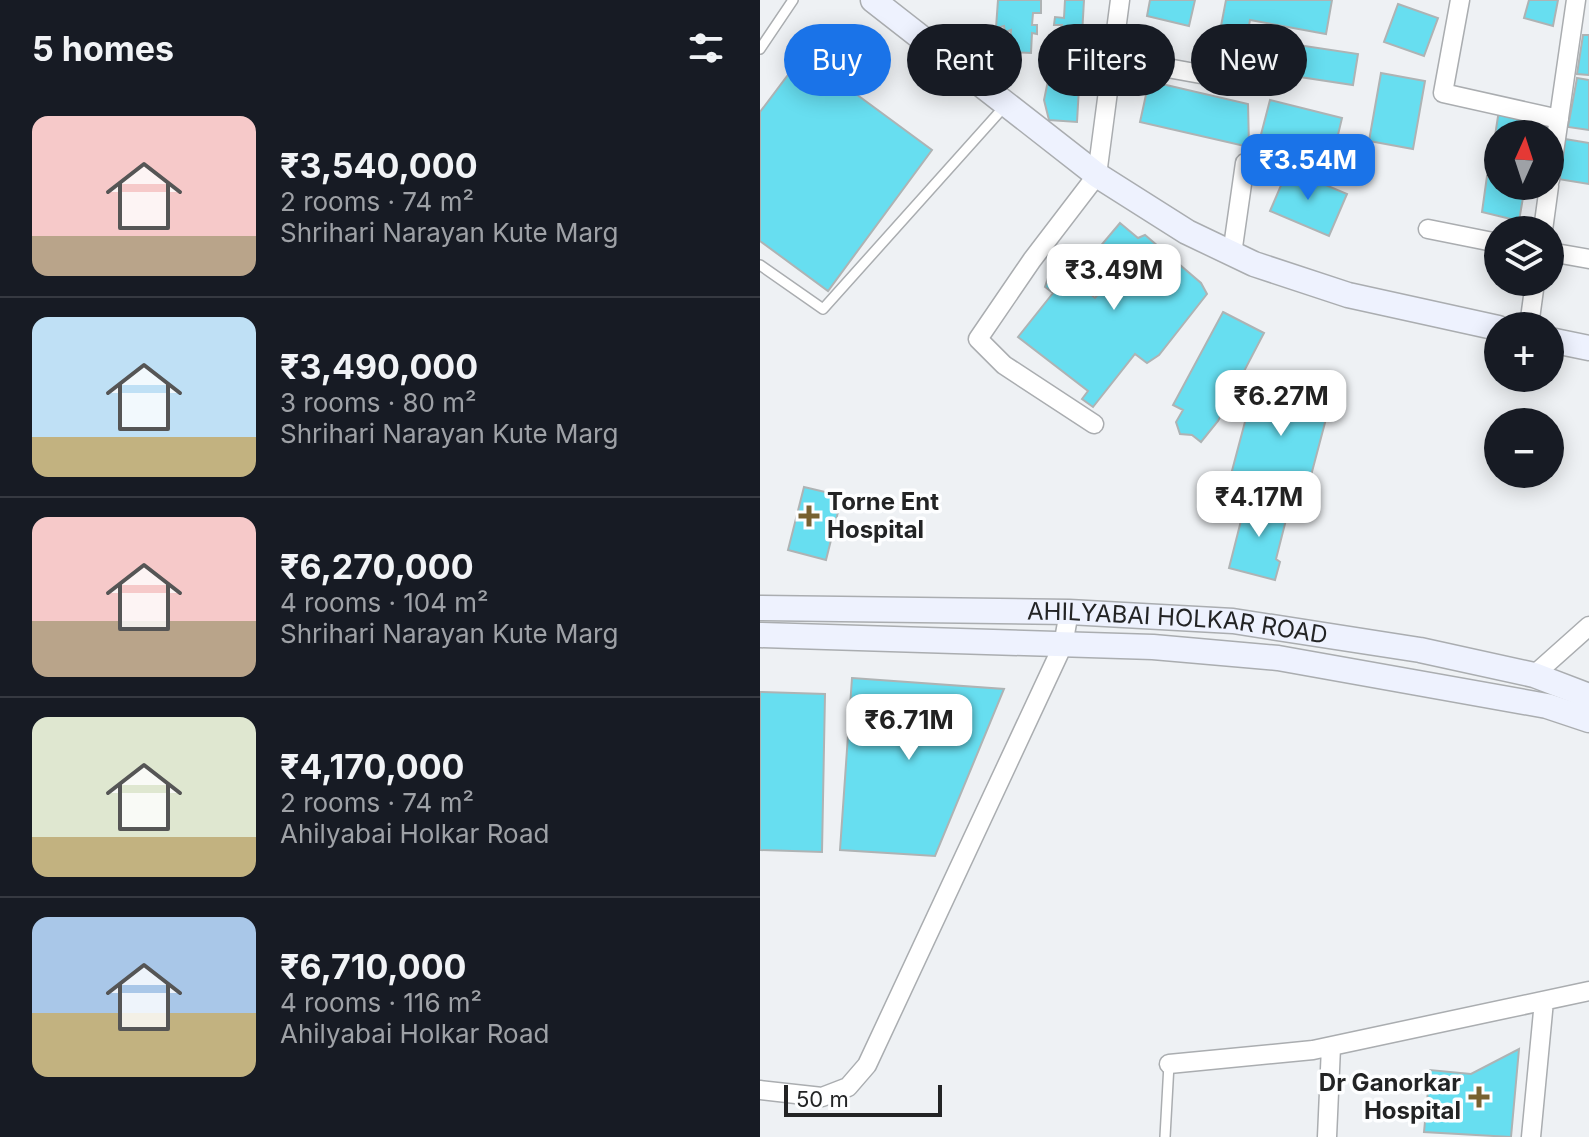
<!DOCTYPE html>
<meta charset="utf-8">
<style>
:root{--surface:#171b24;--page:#20242c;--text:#f1f3f6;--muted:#9ea1a6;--line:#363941;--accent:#1a73e8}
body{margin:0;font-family:Inter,sans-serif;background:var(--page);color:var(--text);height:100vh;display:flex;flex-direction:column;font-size:30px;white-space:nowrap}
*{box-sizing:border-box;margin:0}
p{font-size:26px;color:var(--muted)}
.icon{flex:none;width:44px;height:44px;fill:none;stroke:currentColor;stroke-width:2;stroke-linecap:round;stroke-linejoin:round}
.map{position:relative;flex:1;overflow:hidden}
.sheet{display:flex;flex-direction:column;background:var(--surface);width:760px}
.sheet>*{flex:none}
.banner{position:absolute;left:24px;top:24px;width:684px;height:72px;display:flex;gap:16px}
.needle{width:52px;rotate:3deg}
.tools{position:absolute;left:724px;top:120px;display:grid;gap:16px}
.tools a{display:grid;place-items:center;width:80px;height:80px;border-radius:50%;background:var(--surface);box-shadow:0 4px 20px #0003;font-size:40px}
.scale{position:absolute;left:24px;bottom:20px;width:158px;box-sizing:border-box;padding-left:8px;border:4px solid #232425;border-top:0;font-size:22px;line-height:28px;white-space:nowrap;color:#232425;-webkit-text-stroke:6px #fdfeff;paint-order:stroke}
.price{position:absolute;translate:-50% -68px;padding:0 18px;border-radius:16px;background:#fff;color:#222;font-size:26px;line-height:52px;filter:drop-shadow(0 2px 4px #0008)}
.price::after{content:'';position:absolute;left:50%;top:48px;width:24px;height:18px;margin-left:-12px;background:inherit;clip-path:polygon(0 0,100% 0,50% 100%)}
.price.on{background:var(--accent);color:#fff}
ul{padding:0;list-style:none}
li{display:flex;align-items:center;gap:24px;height:200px;padding:0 32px}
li+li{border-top:2px solid var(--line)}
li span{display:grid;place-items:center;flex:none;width:224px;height:160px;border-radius:16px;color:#555}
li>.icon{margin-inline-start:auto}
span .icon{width:96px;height:96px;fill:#fffc;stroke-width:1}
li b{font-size:34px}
h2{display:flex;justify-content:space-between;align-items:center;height:96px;padding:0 32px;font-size:34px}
.tag{padding:0 28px;border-radius:36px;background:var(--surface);box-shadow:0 4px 20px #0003;font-size:28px;line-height:72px}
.tag.on{background:var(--accent);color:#fff}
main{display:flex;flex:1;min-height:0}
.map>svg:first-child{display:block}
.building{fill:#67def0;stroke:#aeb3b4;stroke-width:2}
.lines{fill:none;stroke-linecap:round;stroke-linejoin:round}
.lane-casing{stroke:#aaadb0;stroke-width:12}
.street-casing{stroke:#aaadb0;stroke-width:21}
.secondary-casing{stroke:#aaadb0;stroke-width:27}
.lane{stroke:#fff;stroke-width:9}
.street{stroke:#fff;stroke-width:18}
.secondary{stroke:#eef2fe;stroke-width:24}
.poi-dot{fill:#776131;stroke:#fdfeff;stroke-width:3}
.labels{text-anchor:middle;stroke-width:7;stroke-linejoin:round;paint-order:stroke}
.poi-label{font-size:24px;font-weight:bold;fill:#232425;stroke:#fdfeff;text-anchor:start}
.street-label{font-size:24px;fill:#232425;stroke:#fdfeff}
</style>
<main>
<section class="sheet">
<h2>5 homes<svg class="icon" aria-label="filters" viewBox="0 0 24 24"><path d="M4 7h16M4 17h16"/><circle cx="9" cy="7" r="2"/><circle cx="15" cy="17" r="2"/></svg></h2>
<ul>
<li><span style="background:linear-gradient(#f6c9c9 75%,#b9a48a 0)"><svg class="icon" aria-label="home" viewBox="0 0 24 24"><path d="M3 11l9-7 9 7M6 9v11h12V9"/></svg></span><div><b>₹3,540,000</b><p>2 rooms · 74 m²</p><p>Shrihari Narayan Kute Marg</p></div></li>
<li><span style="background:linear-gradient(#bfe0f5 75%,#c2b280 0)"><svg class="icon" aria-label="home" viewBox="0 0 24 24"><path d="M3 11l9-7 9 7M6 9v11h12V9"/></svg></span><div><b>₹3,490,000</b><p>3 rooms · 80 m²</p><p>Shrihari Narayan Kute Marg</p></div></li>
<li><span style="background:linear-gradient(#f6c9c9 65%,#b9a48a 0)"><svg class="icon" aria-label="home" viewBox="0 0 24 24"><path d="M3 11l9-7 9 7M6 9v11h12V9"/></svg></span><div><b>₹6,270,000</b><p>4 rooms · 104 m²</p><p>Shrihari Narayan Kute Marg</p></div></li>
<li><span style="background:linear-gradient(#dfe7d0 75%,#c2b280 0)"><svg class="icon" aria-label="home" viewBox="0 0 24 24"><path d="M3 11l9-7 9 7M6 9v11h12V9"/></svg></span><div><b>₹4,170,000</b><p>2 rooms · 74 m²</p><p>Ahilyabai Holkar Road</p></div></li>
<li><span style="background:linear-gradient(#a9c7e8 60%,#c2b280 0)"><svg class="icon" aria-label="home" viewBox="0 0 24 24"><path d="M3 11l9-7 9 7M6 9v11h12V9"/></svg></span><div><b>₹6,710,000</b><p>4 rooms · 116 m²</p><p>Ahilyabai Holkar Road</p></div></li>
</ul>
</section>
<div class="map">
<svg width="829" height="1137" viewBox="0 0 829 1137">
<rect width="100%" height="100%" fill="#eef1f4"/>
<!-- building -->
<path class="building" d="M238,0h43v13h-8l-1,12h5v9l-5,-1 -1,20 -21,-1 1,-22 -6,2 -1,-6 -8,2z
M305,0h19l-7,122 -28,-2 -5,-20 6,-29 -5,-5v-10h6l-2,-14 9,-1 4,-16h-8l1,-8 9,1z
M390,0h45l-6,26 -42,-10z
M466,0h106l-6,34 -76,-14 -6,32 -27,-5z
M769,0h29l-5,26 -29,-8z
M638,4l40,14 -14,38 -40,-14z
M823,35h6v40l-12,-1z
M499,39l99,15 -5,31 -99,-15z
M43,55l129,95 -104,141 -68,-50v-129z
M621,73l44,8 -12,68 -44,-8z
M817,78l12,2v50l-21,-3z
M389,81l99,23 1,43 -109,-25z
M510,100l72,18 -11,46 -73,-18z
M739,110l34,8 -2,16h-33v29l-7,-1z
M805,139l24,4v41l-31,-5z
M528,169l59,25 -18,42 -59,-25z
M727,176l11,2v8h27l-6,35 -37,-9z
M360,223l18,15 7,-3 56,48 6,11 -48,61 -12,8 -12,-9 -42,53 -11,-8 6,-8 -70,-54 35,-44 -8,-6 5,-15 19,15 5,-6 21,17 10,-11 -23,-19z
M463,312l41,21 -46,88 -17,21 -9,-7 -12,-1 -4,-12 7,-12 -10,-5z
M498,373l64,16 -2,8 11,3 -27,102 -75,-20z
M44,487l38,9 -16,64 -38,-10z
M487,497l42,11 -13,51 4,3 -5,18 -46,-12z
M92,678l152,11 -69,167 -95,-6z
M0,692l65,2 -3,158 -62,-2z
M759,1049l-8,88 -87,-5 6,-62 41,4z"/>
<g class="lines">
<!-- lane casing -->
<g class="lane-casing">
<path id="lane" d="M0,49l33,-49
M0,265l63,44 181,-202
M405,1137l4,-73"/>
</g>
<!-- street casing -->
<g class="street-casing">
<path id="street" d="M700,0l-17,93 116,26
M352,58l133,24
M790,180l26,-180
M668,229l70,14
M783,230l6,-44
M790,252l39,7
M472,254l13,-91
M769,326l6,-44
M334,424l-90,-59 -26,-26 54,-79 65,-85 23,-175
M774,675l55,-49
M409,1064l144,-14 276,-59
M0,1090l62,7 26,-10 19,-22 196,-420 6,-33
M567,1137l4,-90
M771,1137l13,-136"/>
</g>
<!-- secondary casing -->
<g class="secondary-casing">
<g id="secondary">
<path d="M113,0l224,175 90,57 67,32 94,31 150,33"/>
<path d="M790,340l39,8"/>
<path id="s1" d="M0,608l309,4 164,9 187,29 114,25 55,21"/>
<path d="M0,635l393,12 125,11 269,48 42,14"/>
</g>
</g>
<!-- lane -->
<use href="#lane" class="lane"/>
<!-- street -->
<use href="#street" class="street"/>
<!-- secondary -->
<use href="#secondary" class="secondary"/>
</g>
<!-- markers -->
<g class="poi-dot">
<path d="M45 504h8v8h8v8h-8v8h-8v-8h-8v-8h8z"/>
<path d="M715 1085h8v8h8v8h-8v8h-8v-8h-8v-8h8z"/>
</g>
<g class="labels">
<!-- poi labels -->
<g class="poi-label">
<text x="67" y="510">Torne Ent<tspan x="67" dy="28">Hospital</tspan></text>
<text x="701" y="1091" text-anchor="end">Dr Ganorkar<tspan x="701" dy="28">Hospital</tspan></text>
</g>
<!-- street labels -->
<g class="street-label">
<text dy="8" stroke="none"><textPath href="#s1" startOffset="418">AHILYABAI HOLKAR ROAD</textPath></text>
</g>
</g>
</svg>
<div class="tools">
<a><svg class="needle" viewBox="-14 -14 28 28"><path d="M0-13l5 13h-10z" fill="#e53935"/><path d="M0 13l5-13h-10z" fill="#9ea1a6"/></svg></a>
<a><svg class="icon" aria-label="layers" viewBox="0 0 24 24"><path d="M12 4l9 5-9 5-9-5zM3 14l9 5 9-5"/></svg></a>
<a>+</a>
<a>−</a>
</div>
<div class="scale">50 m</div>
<b class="price on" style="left:548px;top:202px">₹3.54M</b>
<b class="price" style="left:354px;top:312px">₹3.49M</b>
<b class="price" style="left:521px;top:438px">₹6.27M</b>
<b class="price" style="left:499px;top:539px">₹4.17M</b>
<b class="price" style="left:149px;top:762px">₹6.71M</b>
<div class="banner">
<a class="tag on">Buy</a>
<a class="tag">Rent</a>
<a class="tag">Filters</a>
<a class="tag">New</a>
</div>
</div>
</main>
